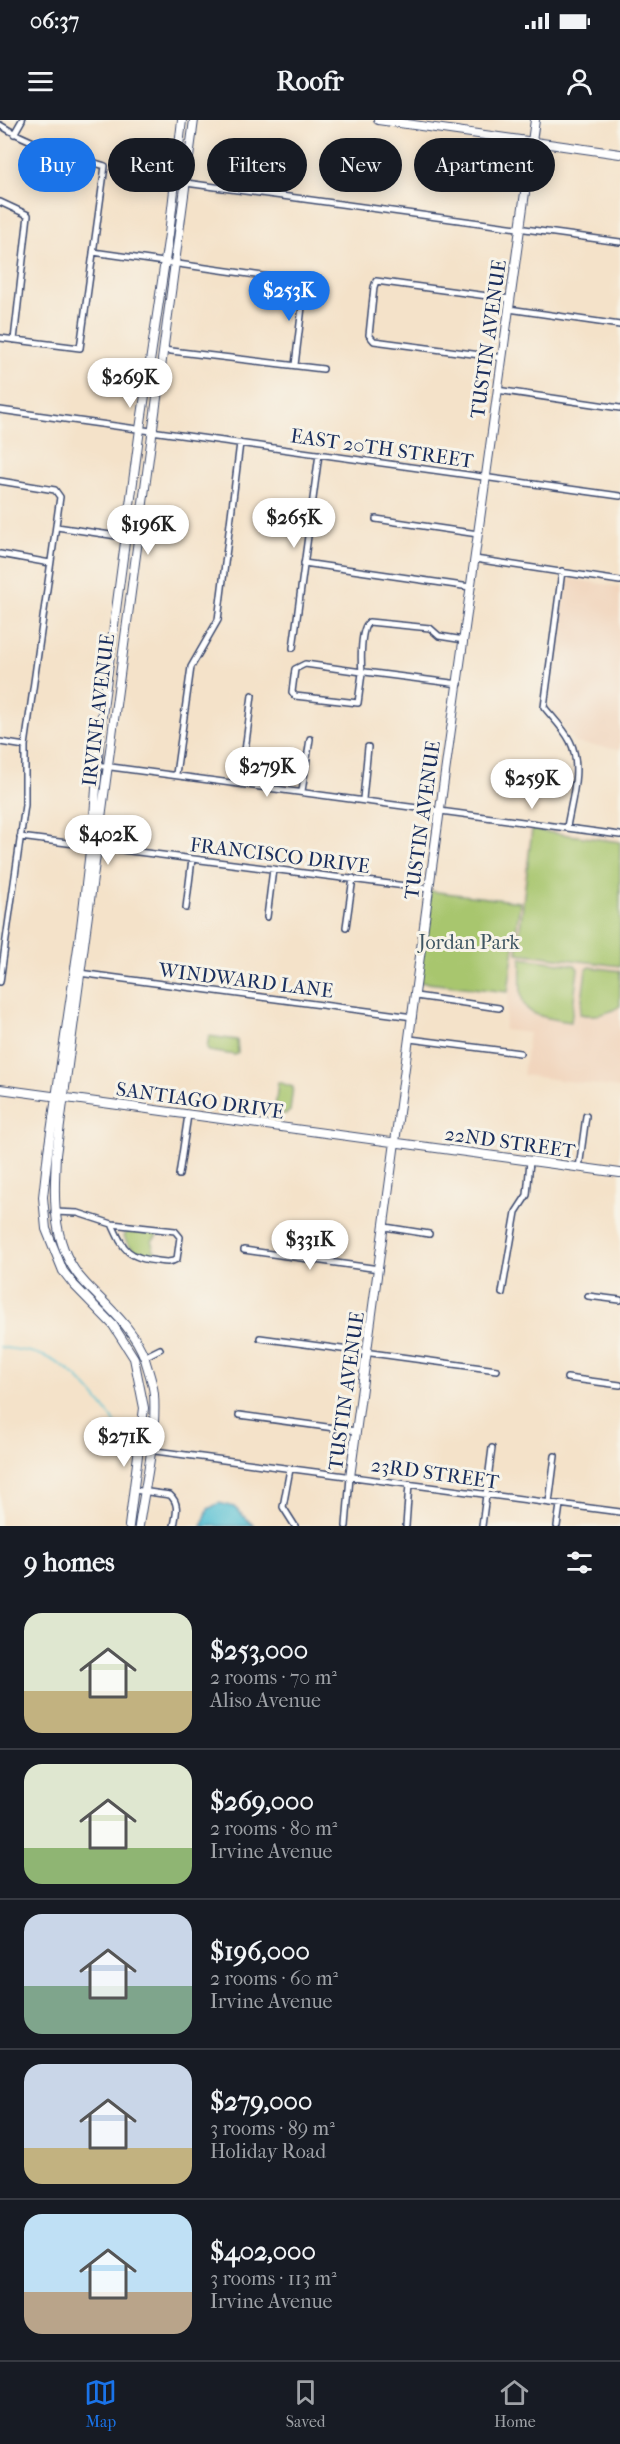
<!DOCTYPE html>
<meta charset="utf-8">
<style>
:root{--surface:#171b24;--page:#20242c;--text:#f1f3f6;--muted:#9ea1a6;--line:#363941;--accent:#1a73e8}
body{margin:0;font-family:"IM FELL French Canon",serif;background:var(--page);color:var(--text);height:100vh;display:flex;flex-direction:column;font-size:22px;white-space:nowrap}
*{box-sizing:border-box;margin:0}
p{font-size:20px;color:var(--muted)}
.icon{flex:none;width:33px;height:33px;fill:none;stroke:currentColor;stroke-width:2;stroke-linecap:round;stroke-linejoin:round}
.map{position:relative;height:1406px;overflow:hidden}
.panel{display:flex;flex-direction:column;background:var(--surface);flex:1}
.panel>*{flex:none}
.banner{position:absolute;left:18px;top:18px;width:585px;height:54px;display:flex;gap:12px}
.price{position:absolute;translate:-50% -51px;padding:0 14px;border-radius:21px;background:#fff;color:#222;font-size:20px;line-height:39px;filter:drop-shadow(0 2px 3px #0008)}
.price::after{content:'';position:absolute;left:50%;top:36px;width:18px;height:14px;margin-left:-9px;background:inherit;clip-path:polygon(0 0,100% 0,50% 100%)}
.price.current{background:var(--accent);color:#fff}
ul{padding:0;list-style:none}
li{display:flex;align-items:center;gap:18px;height:150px;padding:0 24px}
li+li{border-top:2px solid var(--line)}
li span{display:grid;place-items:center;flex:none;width:168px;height:120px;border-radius:18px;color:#555}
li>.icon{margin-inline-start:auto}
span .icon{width:72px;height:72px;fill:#fffc;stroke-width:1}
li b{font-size:26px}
h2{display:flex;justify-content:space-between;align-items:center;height:72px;padding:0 24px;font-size:26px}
.pill{padding:0 21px;border-radius:27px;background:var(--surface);box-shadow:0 3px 15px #0003;font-size:21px;line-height:54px}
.pill.current{background:var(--accent);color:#fff}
.status{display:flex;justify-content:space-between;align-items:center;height:42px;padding:0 30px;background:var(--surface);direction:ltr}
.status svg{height:16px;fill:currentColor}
header{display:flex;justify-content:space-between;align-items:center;height:78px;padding:0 24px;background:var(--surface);font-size:27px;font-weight:800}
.tab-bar{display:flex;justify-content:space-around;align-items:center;height:84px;border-top:2px solid var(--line);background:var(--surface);font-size:16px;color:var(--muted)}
.tab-bar a{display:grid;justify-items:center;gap:3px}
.tab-bar .current{color:var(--accent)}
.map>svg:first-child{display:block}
.built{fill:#f1d5bd}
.green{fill:#a8c66e;stroke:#627a66;stroke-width:1.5}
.water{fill:#58c1d4;stroke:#3a7899;stroke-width:1.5}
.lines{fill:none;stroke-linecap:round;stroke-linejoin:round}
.stream{stroke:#58c1d4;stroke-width:1.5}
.street-casing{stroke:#3c4a6e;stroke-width:8}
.secondary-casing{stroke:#3c4a6e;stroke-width:10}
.street{stroke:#fff;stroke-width:5}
.secondary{stroke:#fff;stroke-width:8}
.labels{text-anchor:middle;stroke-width:6;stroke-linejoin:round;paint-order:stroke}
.street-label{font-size:20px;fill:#1b2f5e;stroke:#f7f3e8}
.park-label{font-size:20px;fill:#3e5562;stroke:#f7f3e8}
</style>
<div class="status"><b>06:37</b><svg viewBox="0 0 49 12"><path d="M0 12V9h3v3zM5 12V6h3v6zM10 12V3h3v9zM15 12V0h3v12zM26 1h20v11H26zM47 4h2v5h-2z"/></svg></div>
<header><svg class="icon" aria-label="menu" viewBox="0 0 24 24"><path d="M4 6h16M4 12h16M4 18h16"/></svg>Roofr<svg class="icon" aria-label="person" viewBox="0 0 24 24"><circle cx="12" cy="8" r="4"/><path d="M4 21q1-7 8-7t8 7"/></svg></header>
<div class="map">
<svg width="620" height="1406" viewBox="0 0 620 1406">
<rect width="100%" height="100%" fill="#f7f3e8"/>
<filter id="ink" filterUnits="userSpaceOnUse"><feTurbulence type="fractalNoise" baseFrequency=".0167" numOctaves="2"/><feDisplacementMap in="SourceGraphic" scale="12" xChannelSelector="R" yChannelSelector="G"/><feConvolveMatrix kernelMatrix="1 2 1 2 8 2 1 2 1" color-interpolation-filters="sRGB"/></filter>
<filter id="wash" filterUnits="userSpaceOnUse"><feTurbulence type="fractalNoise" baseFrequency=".008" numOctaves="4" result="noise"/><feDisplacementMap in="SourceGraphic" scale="24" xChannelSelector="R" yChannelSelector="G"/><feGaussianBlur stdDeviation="1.35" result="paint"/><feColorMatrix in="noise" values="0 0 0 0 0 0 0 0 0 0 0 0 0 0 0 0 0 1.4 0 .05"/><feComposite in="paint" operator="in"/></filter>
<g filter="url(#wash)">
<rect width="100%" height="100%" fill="#f4e2c9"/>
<!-- built -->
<path class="built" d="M566,458l54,9v162l-45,-6 -26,-34z
M530,707l90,12v249l-97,-13 6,-42 -25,-3z"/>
<!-- green -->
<path class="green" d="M532,710l88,12v124l-103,-13z
M429,771l91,11 -12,90 -90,-10z
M521,838l54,7 3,4 -7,53c-54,-8 -51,-12 -50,-64z
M590,847l30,4v35c-13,9 -25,11 -40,8l6,-44z
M209,916l28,4 1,13 -3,2 -26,-4 -2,-3z
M278,962l15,5 -3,24 -4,3 -9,-1 -2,-4z
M129,1110l29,4 -6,7 1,8 5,5 -3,2c-14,-2 -26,-5 -31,-20z"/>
<!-- water -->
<path class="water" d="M219,1383l15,4 20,19h-52l6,-17z"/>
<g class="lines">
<!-- stream -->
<path class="stream" d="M0,1227c17,3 35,4 50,12 34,16 56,52 78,81"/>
</g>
</g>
<g filter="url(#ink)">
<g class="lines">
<!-- street casing -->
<g class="street-casing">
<path id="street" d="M0,5c32,20 70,30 105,41l-25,182 -80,-10
M14,14l8,-14
M186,63l434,59
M0,82l28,13 -14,125
M93,132l212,30 -10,83
M509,189l111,16
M163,230l160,19
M503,238l-129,-17 -5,-6 5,-48 2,-6 134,18
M497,270l123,18
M0,290l620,86
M0,361l55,9 5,7 -35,249v59l-25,177
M376,399l102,15
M57,407l80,12
M0,434l50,9
M475,439l145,22
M304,443l166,24
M562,451l-18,136c9,11 20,22 26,34 13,25 1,61 -3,86
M293,528l26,-194
M362,552l-57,-8 -10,5 -3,23 3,4 63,7 4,-30c-1,-11 -2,-45 7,-51l61,6 9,8 25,4
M365,552l94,12
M0,622l25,4
M96,645l524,70
M176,654l15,-107 27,-47 22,-177
M241,663l11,-88
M302,671l8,-52
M363,679l5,-52
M20,717l409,52
M186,788l6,-49
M267,797l6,-48
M346,807l7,-49
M79,853l334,44
M416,876l83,12
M410,919l110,14
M579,1048l7,-52
M179,1055l9,-60
M54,1092l24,1 34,11
M112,1104l63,7 5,6 -3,22c-6,4 -11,3 -19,2 -30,-3 -34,-10 -46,-37z
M385,1107l44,7
M244,1130l135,19
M502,1173l14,-81 11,-17 3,-34
M588,1176l32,4
M260,1218l237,32
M144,1237l16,-8
M567,1258l53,7
M239,1295l117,16
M140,1329l480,63
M290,1349l-7,38 12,19
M134,1370l36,5c10,9 6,19 4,31
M549,1383l6,-47
M346,1406l4,-49
M406,1406l3,-42
M482,1406l10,-78
M557,1406l3,-21"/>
</g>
<!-- secondary casing -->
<g class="secondary-casing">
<path id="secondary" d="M378,0l242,34
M0,969l620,84
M350,1357l79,-588 106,-769
M129,1406l15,-118 -10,-50 -21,-33 -39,-40 -11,-14 -17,-42 -3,-32 5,-45 33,-225 13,-110 6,-86 40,-302 29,-195 13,-114
M139,1406c6,-41 18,-90 15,-132 -1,-11 -6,-24 -9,-35 -11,-31 -38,-53 -59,-75 -35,-36 -32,-84 -30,-129l138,-1035"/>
</g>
<!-- street -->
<use href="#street" class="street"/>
<!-- secondary -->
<use href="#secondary" class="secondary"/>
</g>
</g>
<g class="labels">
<!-- street labels -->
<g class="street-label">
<text transform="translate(488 219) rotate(-82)" y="7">TUSTIN AVENUE</text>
<text transform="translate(382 328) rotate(8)" y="7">EAST 20TH STREET</text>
<text transform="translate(98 590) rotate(-83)" y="7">IRVINE AVENUE</text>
<text transform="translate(422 700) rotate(-82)" y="7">TUSTIN AVENUE</text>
<text transform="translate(280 735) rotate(7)" y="7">FRANCISCO DRIVE</text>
<text transform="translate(246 860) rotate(7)" y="7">WINDWARD LANE</text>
<text transform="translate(200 980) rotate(8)" y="7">SANTIAGO DRIVE</text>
<text transform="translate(510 1022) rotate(8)" y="7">22ND STREET</text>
<text transform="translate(346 1271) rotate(-82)" y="7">TUSTIN AVENUE</text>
<text transform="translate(435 1353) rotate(8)" y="7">23RD STREET</text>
</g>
<!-- park labels -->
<g class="park-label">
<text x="469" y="829">Jordan Park</text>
</g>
</g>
</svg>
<b class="price current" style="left:289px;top:202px">$253K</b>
<b class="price" style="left:130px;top:289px">$269K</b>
<b class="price" style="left:294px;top:429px">$265K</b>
<b class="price" style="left:148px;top:436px">$196K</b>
<b class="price" style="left:267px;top:678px">$279K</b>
<b class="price" style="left:532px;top:690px">$259K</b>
<b class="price" style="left:108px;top:746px">$402K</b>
<b class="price" style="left:310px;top:1151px">$331K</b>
<b class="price" style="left:124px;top:1348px">$271K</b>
<div class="banner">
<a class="pill current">Buy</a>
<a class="pill">Rent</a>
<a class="pill">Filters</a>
<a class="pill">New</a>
<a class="pill">Apartment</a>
</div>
</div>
<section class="panel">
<h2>9 homes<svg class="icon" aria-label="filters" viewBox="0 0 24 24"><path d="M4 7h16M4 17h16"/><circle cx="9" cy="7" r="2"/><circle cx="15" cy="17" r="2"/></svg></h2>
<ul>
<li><span style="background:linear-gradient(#dfe7d0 65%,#c2b280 0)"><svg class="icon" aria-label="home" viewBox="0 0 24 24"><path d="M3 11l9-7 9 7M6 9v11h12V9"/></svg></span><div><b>$253,000</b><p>2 rooms · 70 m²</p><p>Aliso Avenue</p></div></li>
<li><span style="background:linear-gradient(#dfe7d0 70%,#8fb573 0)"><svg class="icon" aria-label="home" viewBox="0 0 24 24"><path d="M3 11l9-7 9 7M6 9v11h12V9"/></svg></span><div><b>$269,000</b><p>2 rooms · 80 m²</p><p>Irvine Avenue</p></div></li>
<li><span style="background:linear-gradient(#c9d6e8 60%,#7fa58c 0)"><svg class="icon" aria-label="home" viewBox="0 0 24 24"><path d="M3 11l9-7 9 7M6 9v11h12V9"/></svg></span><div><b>$196,000</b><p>2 rooms · 60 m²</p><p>Irvine Avenue</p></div></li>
<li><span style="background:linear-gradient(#c9d6e8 70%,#c2b280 0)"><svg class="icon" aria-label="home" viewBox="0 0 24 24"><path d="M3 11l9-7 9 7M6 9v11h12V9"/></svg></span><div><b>$279,000</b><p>3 rooms · 89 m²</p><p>Holiday Road</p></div></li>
<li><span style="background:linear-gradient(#bfe0f5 65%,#b9a48a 0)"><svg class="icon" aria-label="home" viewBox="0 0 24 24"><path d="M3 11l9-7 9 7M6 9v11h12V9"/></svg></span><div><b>$402,000</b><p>3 rooms · 113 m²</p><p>Irvine Avenue</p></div></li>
</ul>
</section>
<nav class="tab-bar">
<a class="current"><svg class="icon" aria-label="map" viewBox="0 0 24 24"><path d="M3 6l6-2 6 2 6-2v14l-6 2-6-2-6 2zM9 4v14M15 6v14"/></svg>Map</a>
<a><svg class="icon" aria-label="saved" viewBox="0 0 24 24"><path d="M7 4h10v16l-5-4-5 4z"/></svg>Saved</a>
<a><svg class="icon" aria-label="home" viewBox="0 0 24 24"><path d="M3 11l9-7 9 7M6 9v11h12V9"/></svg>Home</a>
</nav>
